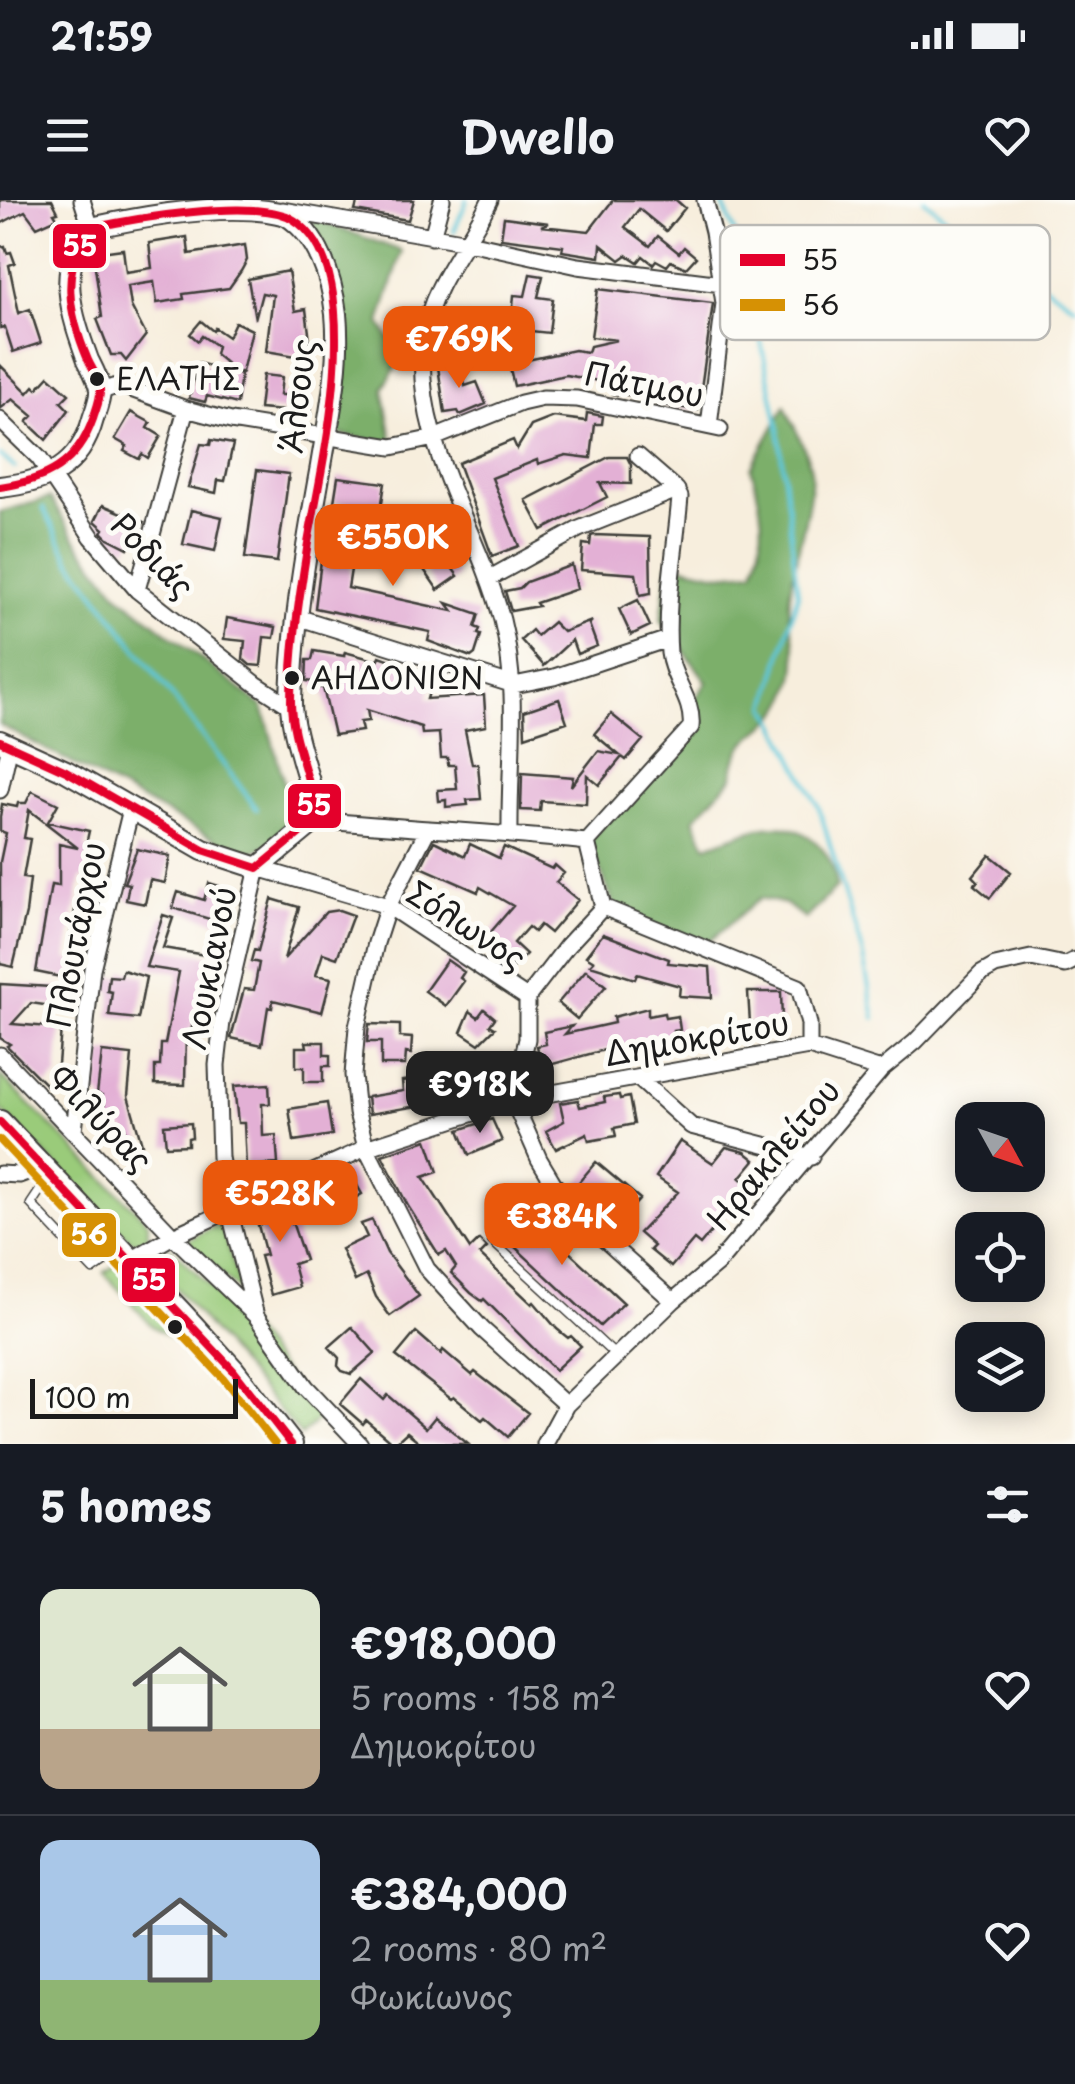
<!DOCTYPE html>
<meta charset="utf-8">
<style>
:root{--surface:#171b24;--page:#242831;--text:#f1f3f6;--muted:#9ea1a6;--line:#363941;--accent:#ea580c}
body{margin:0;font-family:"Playpen Sans",sans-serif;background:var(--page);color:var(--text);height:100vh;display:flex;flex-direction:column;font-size:38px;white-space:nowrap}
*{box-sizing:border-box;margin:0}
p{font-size:32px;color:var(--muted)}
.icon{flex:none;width:55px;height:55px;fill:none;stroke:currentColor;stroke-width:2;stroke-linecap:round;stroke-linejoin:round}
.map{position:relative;height:1244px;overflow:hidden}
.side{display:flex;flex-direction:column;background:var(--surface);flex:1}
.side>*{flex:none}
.needle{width:65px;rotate:130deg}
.fabs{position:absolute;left:955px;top:902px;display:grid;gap:20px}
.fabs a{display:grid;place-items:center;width:90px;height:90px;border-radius:20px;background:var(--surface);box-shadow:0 5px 25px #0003;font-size:50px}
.scale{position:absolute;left:30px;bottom:25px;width:208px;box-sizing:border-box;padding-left:10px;border:5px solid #1c1c1c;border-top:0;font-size:28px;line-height:35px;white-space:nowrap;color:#1c1c1c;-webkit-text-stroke:8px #fdfcf7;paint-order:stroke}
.price{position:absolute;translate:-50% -85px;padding:0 22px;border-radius:20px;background:var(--accent);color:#fff;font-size:32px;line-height:65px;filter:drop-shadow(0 2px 5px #0008)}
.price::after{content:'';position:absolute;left:50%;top:60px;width:30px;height:22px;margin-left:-15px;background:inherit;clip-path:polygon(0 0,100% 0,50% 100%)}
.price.active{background:#222;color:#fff}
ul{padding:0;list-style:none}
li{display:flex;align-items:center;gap:30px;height:250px;padding:0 40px}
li+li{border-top:2px solid var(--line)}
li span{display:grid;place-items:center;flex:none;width:280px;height:200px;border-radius:20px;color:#555}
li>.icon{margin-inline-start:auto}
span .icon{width:120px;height:120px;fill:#fffc;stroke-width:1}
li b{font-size:42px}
h2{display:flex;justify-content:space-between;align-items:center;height:120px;padding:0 40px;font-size:42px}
.status{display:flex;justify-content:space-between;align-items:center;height:70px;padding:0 50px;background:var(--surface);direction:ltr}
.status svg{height:28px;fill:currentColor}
header{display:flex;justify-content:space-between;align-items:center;height:130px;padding:0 40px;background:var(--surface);font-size:45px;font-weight:700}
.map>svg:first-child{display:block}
.green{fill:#9acb7a;stroke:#5b744b;stroke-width:2.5}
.forest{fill:#7baf6a;stroke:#4c6643;stroke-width:2.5}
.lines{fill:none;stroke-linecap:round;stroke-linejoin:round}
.stream{stroke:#5ec8da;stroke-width:4}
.building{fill:#e3b0d5}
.service-casing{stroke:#3d3c39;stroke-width:11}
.minor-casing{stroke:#3d3c39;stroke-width:19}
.tertiary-casing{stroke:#3d3c39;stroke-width:24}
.secondary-casing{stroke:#3d3c39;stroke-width:26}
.service{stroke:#fff;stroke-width:8}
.minor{stroke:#fff;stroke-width:15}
.tertiary{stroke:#fff;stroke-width:20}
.secondary{stroke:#fff;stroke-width:22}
.bus-1-casing{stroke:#fdfcf7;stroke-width:15}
.bus-2-casing{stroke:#fdfcf7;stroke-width:15}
.bus-1{stroke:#e4002b;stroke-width:8}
.bus-2{stroke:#d69104;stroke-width:8}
.bus-dot{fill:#1c1c1c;stroke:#fdfcf7;stroke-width:4}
.labels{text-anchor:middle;stroke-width:10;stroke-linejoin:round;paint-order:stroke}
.bus-label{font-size:30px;fill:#1c1c1c;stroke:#fdfcf7;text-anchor:start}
.street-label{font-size:32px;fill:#1c1c1c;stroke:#fdfcf7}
.key{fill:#fdfcf7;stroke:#bab9b5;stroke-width:2.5}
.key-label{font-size:28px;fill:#1c1c1c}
.line-badge{stroke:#fdfcf7;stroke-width:4}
.badge-label{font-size:28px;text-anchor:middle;font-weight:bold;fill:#fff}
</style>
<div class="status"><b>21:59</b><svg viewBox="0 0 49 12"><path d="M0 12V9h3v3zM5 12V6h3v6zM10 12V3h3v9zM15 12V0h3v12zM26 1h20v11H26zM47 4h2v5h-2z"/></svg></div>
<header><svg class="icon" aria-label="menu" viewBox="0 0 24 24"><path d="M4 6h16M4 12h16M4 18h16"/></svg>Dwello<svg class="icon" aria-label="heart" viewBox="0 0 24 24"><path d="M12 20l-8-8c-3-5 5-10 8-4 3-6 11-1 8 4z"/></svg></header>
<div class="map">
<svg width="1075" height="1244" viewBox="0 0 1075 1244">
<rect width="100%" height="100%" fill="#fdfcf7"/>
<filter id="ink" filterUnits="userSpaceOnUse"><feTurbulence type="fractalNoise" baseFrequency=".01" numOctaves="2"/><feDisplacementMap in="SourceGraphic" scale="20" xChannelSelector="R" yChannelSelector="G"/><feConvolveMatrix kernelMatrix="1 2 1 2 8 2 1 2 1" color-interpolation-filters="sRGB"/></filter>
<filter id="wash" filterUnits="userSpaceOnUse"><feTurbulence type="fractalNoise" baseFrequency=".0048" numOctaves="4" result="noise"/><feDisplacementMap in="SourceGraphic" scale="40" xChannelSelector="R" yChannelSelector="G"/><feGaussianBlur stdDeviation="2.25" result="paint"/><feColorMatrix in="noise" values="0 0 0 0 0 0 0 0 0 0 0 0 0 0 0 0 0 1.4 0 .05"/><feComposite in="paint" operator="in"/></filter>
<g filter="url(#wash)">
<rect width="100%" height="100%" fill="#f7eedd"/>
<!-- green -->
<path class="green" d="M0,875l148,147v18l-9,3 -9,-3 -130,-131z
M221,1023l21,71 -56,-53z
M171,1048l69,67 79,103 -18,18 -148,-175z
M119,1062l82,88 3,8 -52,-32 -48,-53z"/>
<!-- forest -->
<path class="forest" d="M312,18l90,33 -22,72 14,23 2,21 -13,22 10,56 -63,-13 9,-89z
M785,206c9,21 22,43 26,65 4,22 -18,93 -21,122 -5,41 18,57 -3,106 -15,34 -53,33 -54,78l-39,42 12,27c18,-6 36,-14 54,-18 41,-9 73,19 77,59l-32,32 -19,-15 -26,-6 -55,47 -86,-27 -31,-79 93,-89c14,-18 18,-29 14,-51l12,-17 -46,-62 8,-57 49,11 36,-3c13,-38 8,-65 -3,-103z
M50,298l30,48 40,50 143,111 23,83 3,27 -15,24 -18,10 -16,1 -240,-127v-213z"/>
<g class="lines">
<!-- stream -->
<path class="stream" d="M721,0l22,52 35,174 20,168 -31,112 52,102 43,144 13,66
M924,0l43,34 108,72
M454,31l13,-31
M0,255l15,13
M43,308l27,52 187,249"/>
</g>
<g id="blocks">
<!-- building -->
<path class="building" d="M0,0h52l6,12 -4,1 3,5 -20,9 -12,-16 -25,13z
M358,0h56l-6,20 -53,-9z
M613,0h63l9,8 -19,23 -27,-22 -14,18 25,19 8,-10 21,17 5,-6 12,10 -10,11 -15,-7 -4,5 -11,-6 -3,4 -10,-8 -5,6 -11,-7 -7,5 -19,-15 -1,12 -38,-6 1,-5 -62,-8 3,-21 45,6 -8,3 48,5z
M187,37l2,17 56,-9 2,15 -6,11 -12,17 -46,6 1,5 -27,4 -3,-21 -26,4 3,20 15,29 -20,26 -5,-6h-10l-14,-36 5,-2 -9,-64 30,-4 3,23 26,-4 -3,-25z
M5,46l2,7 4,-1 4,11 -6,2 10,48 11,-4 11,34 -28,9 -8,-25 -5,1v-81z
M288,71l7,40 11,-2 4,32 -2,17 -42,-7 7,-56 -11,-2 -7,26 -7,-40z
M530,74l13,2 -5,21 15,2 -4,34 -38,-4 3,-34 11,1z
M598,89l115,14 -15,107 -42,-6 1,-7 -44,-3 2,-10 -49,-9 -52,11 -5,-22 65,-14 14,2 2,-6 27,-6 -26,-3z
M201,121l12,10 2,-3 13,9 7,-15 17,8 -10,42h-6l-21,-18 2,-8 -15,-10 -4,5 -8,-7z
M198,163l43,11 -4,30 -30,-8 -2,6 -16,-4z
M0,165l28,28 6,-7 3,3 12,-13 20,18 -8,8 8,8 -23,30 -19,-18 6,-6 -20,-17 -13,10z
M462,166l3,20 12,-4 9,22 -26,11 -2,-4 -13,2 -7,-46z
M263,175l19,2 -2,18h30l1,18 -52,-4z
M131,212l20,11 -3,5 13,8 -13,22 -6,-4 -3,5 -15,-8 3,-5 -12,-7z
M587,213l16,3 -1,8h-7l-4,34 -25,-3 -28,9 -1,-4 -45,18 27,68 -27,10 -34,-93 55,-23 4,9 14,-23 23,-9 32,4z
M211,240l22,4 -8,37 -7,-1 -2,13 -28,-6 13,-43 9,1z
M609,257h18l4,8v19l-31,-1 7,14 -65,33 -16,-30z
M257,270l32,4 -12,88 -32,-4z
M338,277l47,6 -4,26 -3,-1 -1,7 -13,-2 1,-6 -31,-5z
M103,305l41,17 -16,26 -20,-10 -6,-6 2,-3 -9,-8z
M191,310l31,7 -7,34 -32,-7z
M325,329l49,6 -1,8 11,-7 50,7 24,33 -20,14 -24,-35 -11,7 -13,-20 -2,20 -35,-5 -5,31 105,23 -6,-8 32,11 -4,13 5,2 -2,5 3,1 -6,19 -4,3 -43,-16 2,-9 -115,-24z
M594,335l56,2 1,56 -11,2 -4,-21 -55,-4 2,-26 7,1 1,-9z
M572,365l5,24 -41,14 2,3 -27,5 -6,-20 15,-3 6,-6z
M638,400l12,26 -19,9 -12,-26z
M227,418l49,9 -2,11 -10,-1 -3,29 -11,-1 -7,-6 2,-18 -21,-2z
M592,421l-3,3 8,22 -20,8 -5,-14 -28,26 -23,-26 11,-10 5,6 16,-14 10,10z
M314,451l30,5 1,-4 33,9 2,-5 54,19 -7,24 57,-4 2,31 -21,4 7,34h6l3,35 -14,1 1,5 -22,2v-7l-7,1 -1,-11 19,-1 -2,-24h-7v-7h-7l-2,-25 -17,1 -1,-7 -54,-17 2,11 -9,1 2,9 -28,4 -11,-47 -10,-1 1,-5 -8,-1 1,-21h5z
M559,499l8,23 -42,14 -1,-25z
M611,514l32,26 -17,20 -4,-3 -23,28 -12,-10 -1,29 -45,-3 -1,10 -19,-1 1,-37 51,4 -2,9 27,-35 21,4 -25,-21z
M32,591l26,13 -10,18 41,9 -4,18 5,1 -2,11 5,1 -3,15 -9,1 -15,81 7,1 -3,19 -34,-7 15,-87 8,1v-42l19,4 -49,-38 -5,28 6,1 -7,39 7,1 -4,34 -13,54 -13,-3v-102l6,-29 -6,-2v-14l2,-13 15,3 1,-4h8z
M434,641l31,15 5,-12 29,14 5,-11 48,22 3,-4 9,8 -8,9 22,18 -28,33 -10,-8 -6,7 -6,-5 -14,16 12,11 -12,13 -31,-26 30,-35 -33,-19 -2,5 -57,-25z
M137,649l33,7 -5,27 -15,-3 -5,24 -19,-4 3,-16 -5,-1z
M990,655l21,17 -21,26 -16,-13 4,-4 -5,-5z
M209,683l17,5 -3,8 4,1 -8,25 -46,-14 5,-16 26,8z
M272,699l27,8 -15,52 42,-47 13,-2 14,5 -16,43 -14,-5 -7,22 15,3 -9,34 -49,-12 -1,8 -4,-1 -6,38 -31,-7 13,-49 10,1 5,-27 -8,-2 3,-11 4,1z
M163,715l10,3 -10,30 48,8 -3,21 -6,-1 -11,56 -5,-1 -1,54 -30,-1v-18h5l1,-22h4l14,-72 -33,-5z
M603,734l66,25 -1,4 42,4 2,31 -33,-2 1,-10 -43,-12 -2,5 -45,-14 4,-4 -8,-5z
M447,760l17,12 -4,6 4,3 -18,25 -21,-15z
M123,770l23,7 -8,42 -29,-3 3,-24 -5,-1 2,-15 12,1z
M586,770l20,16 -29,33 -19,-16z
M0,784l68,4 -3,20 -34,-5 -19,21 49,4 -4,48 -10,10 -40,-40 3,-2 -10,-6z
M748,792h33l1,29 -32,2z
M648,808v8l16,-3 1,5 13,-2 2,14 -7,1 2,11 -54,10 -2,-6 -77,21 -5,-21 9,-2 -2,-12 28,-6 -7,8 49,-11 -1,-6z
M484,809l11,9 -5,7 5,3 -16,16 -18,-12 9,-21 8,6z
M369,824l31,1v12l12,1 -1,16 -5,-1 -1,12h-24v-23h-14z
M306,842h18v13h6v11h-7v16h-19v-15h-8v-20h11z
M102,852l30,3 -4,41 14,48 -14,3 -3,-19 -14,3 -9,-36 -5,-1z
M424,878l6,26 -61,10 -2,-17 36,-6 -1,-10z
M269,884l1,20h-8l1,32 13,-1 2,29 -32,2 -2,-43h-6l-4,-37z
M619,895l1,4 9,-2 5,27 -20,4 2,8 -27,5 -2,-7 -31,15 -10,-18 18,-10 -4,-18 18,-3 2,7 25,-5 -1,-5z
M327,903l5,32 -38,6 -5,-32z
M492,919l10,22 -33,14 -10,-25z
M191,923l1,14 -4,1v7l-22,1 -2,-21z
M427,940l11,32 -15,5 47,72 9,-9 8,8 -7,7 52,49 2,-2 23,27 11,9 3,-2 10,10 -26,24 -71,-71 -2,2 -11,-8 -20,-20 5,-6 -10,-16 -7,4 -31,-49 -26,-51z
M680,941l33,22 13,-16 19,5 10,8 -15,18 13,11 -14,17 -4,-3 -35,42 -6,-5 -23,27 -21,-17 4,-4 -15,-13 39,-41 -22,-15z
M596,962l44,37 -24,27 -43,-37z
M348,969l14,25 -36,20 -15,-26z
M293,994l5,19 -8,3 15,44 -12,4 6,23 -28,8 -11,-39 6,-1 -8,-30 7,-2 -5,-14z
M523,1009l101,94 -24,23 -100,-93z
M372,1020l15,33 32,43 -29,20 -14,-19 -9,-22 -12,6 -14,-32 26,-12 -6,-13z
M352,1127l23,26 -24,21 -9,-3 -4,-5 1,-8 -10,-11z
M416,1132l25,22 2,-4 29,25 3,-3 53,41 -20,24 -23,-20 -3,3 -28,-23 -3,2 -55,-43z
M361,1179l23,21 4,-5 38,33 9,-11 33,27h-46l-15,-12 -13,12 -28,-24 -3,4 -23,-20z"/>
</g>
</g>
<g filter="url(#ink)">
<use href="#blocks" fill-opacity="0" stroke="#3d3c39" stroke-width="2.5"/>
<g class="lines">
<!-- service casing -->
<g class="service-casing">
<path id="service" d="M47,980l-16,24 62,66 26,-19
M492,1041l124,115"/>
</g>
<!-- minor casing -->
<g class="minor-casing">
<path id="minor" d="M82,0l9,28
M490,0c-22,46 -59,84 -66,136 -13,104 53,189 78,284 18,71 7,141 8,213
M705,0l8,32 11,71 -15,123
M282,10l186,32 110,24 144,18
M432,37l10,-37
M101,191l19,-6 66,24 45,12 161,26 42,-9 87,-35 22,-5 34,1 143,30
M0,220l39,38 53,79 45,53 119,94 34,22
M490,378l89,-49 98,-39
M137,390l49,-181
M297,417l217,68 40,-8 114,-38
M0,590l10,-45
M316,620c91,9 181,12 271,22
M427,631l-39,75 -12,37 -19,84 -4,48 4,38 9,35 61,121 55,60 84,76
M587,642l104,-115c3,-27 -19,-47 -22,-74 -4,-50 7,-106 11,-156l-5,-9 -37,-32
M587,642l16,65
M603,707l-36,39 -40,52v41l-14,61 26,59 28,47 106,95
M603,707l196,80 10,37v23
M0,855l173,181 83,80 50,71 54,57
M639,879l52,47 120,31
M74,931l18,-162 39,-160
M0,974l19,1 24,-9
M133,1059l40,-23 193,-88 147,-48 296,-53 72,23
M256,1116l-27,-107 -9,-52 -3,-92 5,-43 36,-154 130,38 139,92
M545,1244l21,-39 107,-104 45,-38 163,-193 34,-28 66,-68 14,-8 36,-8 34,7 10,-5"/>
</g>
<!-- tertiary casing -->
<g class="tertiary-casing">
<path id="tertiary" d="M0,287c46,-5 80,-19 93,-68 3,-9 8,-22 7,-30 -2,-10 -8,-21 -12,-29 -16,-44 -34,-95 3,-132 55,-12 143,-28 195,-13 32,19 46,64 50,99 5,50 -7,103 -15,152 -14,77 -28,156 -30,235 -1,26 18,76 24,103l1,16 -58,48 -55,-18 -137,-79 -66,-30"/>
</g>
<!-- secondary casing -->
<g class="secondary-casing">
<path id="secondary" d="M0,922l182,192 51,56 58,74"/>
</g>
<!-- service -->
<use href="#service" class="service"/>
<!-- minor -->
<use href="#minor" class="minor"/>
<!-- tertiary -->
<use href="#tertiary" class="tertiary"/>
<!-- secondary -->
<use href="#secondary" class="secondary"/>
<!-- bus-1 casing -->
<g class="bus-1-casing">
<path id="bus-1" d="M0,287c46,-7 77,-22 93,-68 3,-10 8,-20 7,-30 -1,-11 -8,-20 -12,-29 -19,-45 -29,-92 3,-132 46,-10 154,-28 196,-12 89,43 32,259 20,333 -8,50 -16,101 -16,152 0,41 22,78 25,119l-58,48 -55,-18 -137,-79 -66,-30
M0,922l233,248 58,74"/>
</g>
<!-- bus-2 casing -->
<g class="bus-2-casing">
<path id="bus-2" d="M0,940l223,238 52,66"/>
</g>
<!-- bus-1 -->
<use href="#bus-1" class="bus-1"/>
<!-- bus-2 -->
<use href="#bus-2" class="bus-2"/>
</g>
</g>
<!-- markers -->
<g class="bus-dot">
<circle cx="97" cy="179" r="9"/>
<circle cx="292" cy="478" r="9"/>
<circle cx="175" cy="1127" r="9"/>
</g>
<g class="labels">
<!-- bus labels -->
<g class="bus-label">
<text x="116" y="190">ΕΛΑΤΗΣ</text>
<text x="311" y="489">ΑΗΔΟΝΙΩΝ</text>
</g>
<!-- street labels -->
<g class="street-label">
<text transform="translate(644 185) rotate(11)" y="11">Πάτμου</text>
<text transform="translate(298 196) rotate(-83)" y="11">Άλσους</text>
<text transform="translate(152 356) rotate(46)" y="11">Ροδιάς</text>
<text transform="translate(466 726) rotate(33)" y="11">Σόλωνος</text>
<text transform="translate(77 735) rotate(-79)" y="11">Πλουτάρχου</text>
<text transform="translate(210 768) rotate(-79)" y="11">Λουκιανού</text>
<text transform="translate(697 839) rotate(-10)" y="11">Δημοκρίτου</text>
<text transform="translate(100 919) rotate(46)" y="11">Φιλύρας</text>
<text transform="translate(774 955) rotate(-50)" y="11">Ηρακλείτου</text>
</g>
</g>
<!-- legend -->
<rect x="720" y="25" width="330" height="115" rx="15" class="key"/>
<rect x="740" y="54" width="45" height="12" fill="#e4002b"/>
<rect x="740" y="99" width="45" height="12" fill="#d69104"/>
<g class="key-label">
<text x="802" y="70">55</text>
<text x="802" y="115">56</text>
</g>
<g class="line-badge">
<rect x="51" y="22" width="57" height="48" rx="10" fill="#e4002b"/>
<rect x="286" y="582" width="57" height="48" rx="10" fill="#e4002b"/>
<rect x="60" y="1011" width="58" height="48" rx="10" fill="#d69104"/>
<rect x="120" y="1056" width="57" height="48" rx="10" fill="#e4002b"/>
</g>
<g class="badge-label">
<text x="80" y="56">55</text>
<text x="314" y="615">55</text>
<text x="89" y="1045">56</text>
<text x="149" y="1090">55</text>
</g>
</svg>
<div class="fabs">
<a><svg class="needle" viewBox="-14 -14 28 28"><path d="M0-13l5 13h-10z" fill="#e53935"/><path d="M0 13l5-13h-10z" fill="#9ea1a6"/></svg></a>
<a><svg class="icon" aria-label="locate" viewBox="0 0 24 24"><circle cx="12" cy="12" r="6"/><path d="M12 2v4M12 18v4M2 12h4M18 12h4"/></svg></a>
<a><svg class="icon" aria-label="layers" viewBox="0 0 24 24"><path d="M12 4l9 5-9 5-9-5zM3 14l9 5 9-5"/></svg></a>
</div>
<div class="scale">100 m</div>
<b class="price" style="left:459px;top:191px">€769K</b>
<b class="price" style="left:393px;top:389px">€550K</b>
<b class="price active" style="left:480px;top:936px">€918K</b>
<b class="price" style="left:280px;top:1045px">€528K</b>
<b class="price" style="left:562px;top:1068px">€384K</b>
</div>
<section class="side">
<h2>5 homes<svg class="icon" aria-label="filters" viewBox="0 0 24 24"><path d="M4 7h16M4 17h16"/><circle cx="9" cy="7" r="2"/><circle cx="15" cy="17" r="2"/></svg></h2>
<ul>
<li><span style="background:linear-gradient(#dfe7d0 70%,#b9a48a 0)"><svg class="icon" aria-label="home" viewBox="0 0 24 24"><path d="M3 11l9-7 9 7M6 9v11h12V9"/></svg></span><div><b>€918,000</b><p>5 rooms · 158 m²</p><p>Δημοκρίτου</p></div><svg class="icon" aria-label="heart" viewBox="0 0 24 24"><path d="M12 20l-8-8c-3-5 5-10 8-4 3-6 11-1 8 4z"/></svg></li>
<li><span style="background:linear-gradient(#a9c7e8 70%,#8fb573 0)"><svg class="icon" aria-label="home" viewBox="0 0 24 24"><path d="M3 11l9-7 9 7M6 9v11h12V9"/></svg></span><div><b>€384,000</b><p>2 rooms · 80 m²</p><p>Φωκίωνος</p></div><svg class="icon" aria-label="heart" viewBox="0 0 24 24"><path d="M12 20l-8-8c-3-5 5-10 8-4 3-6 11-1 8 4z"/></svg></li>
</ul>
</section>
